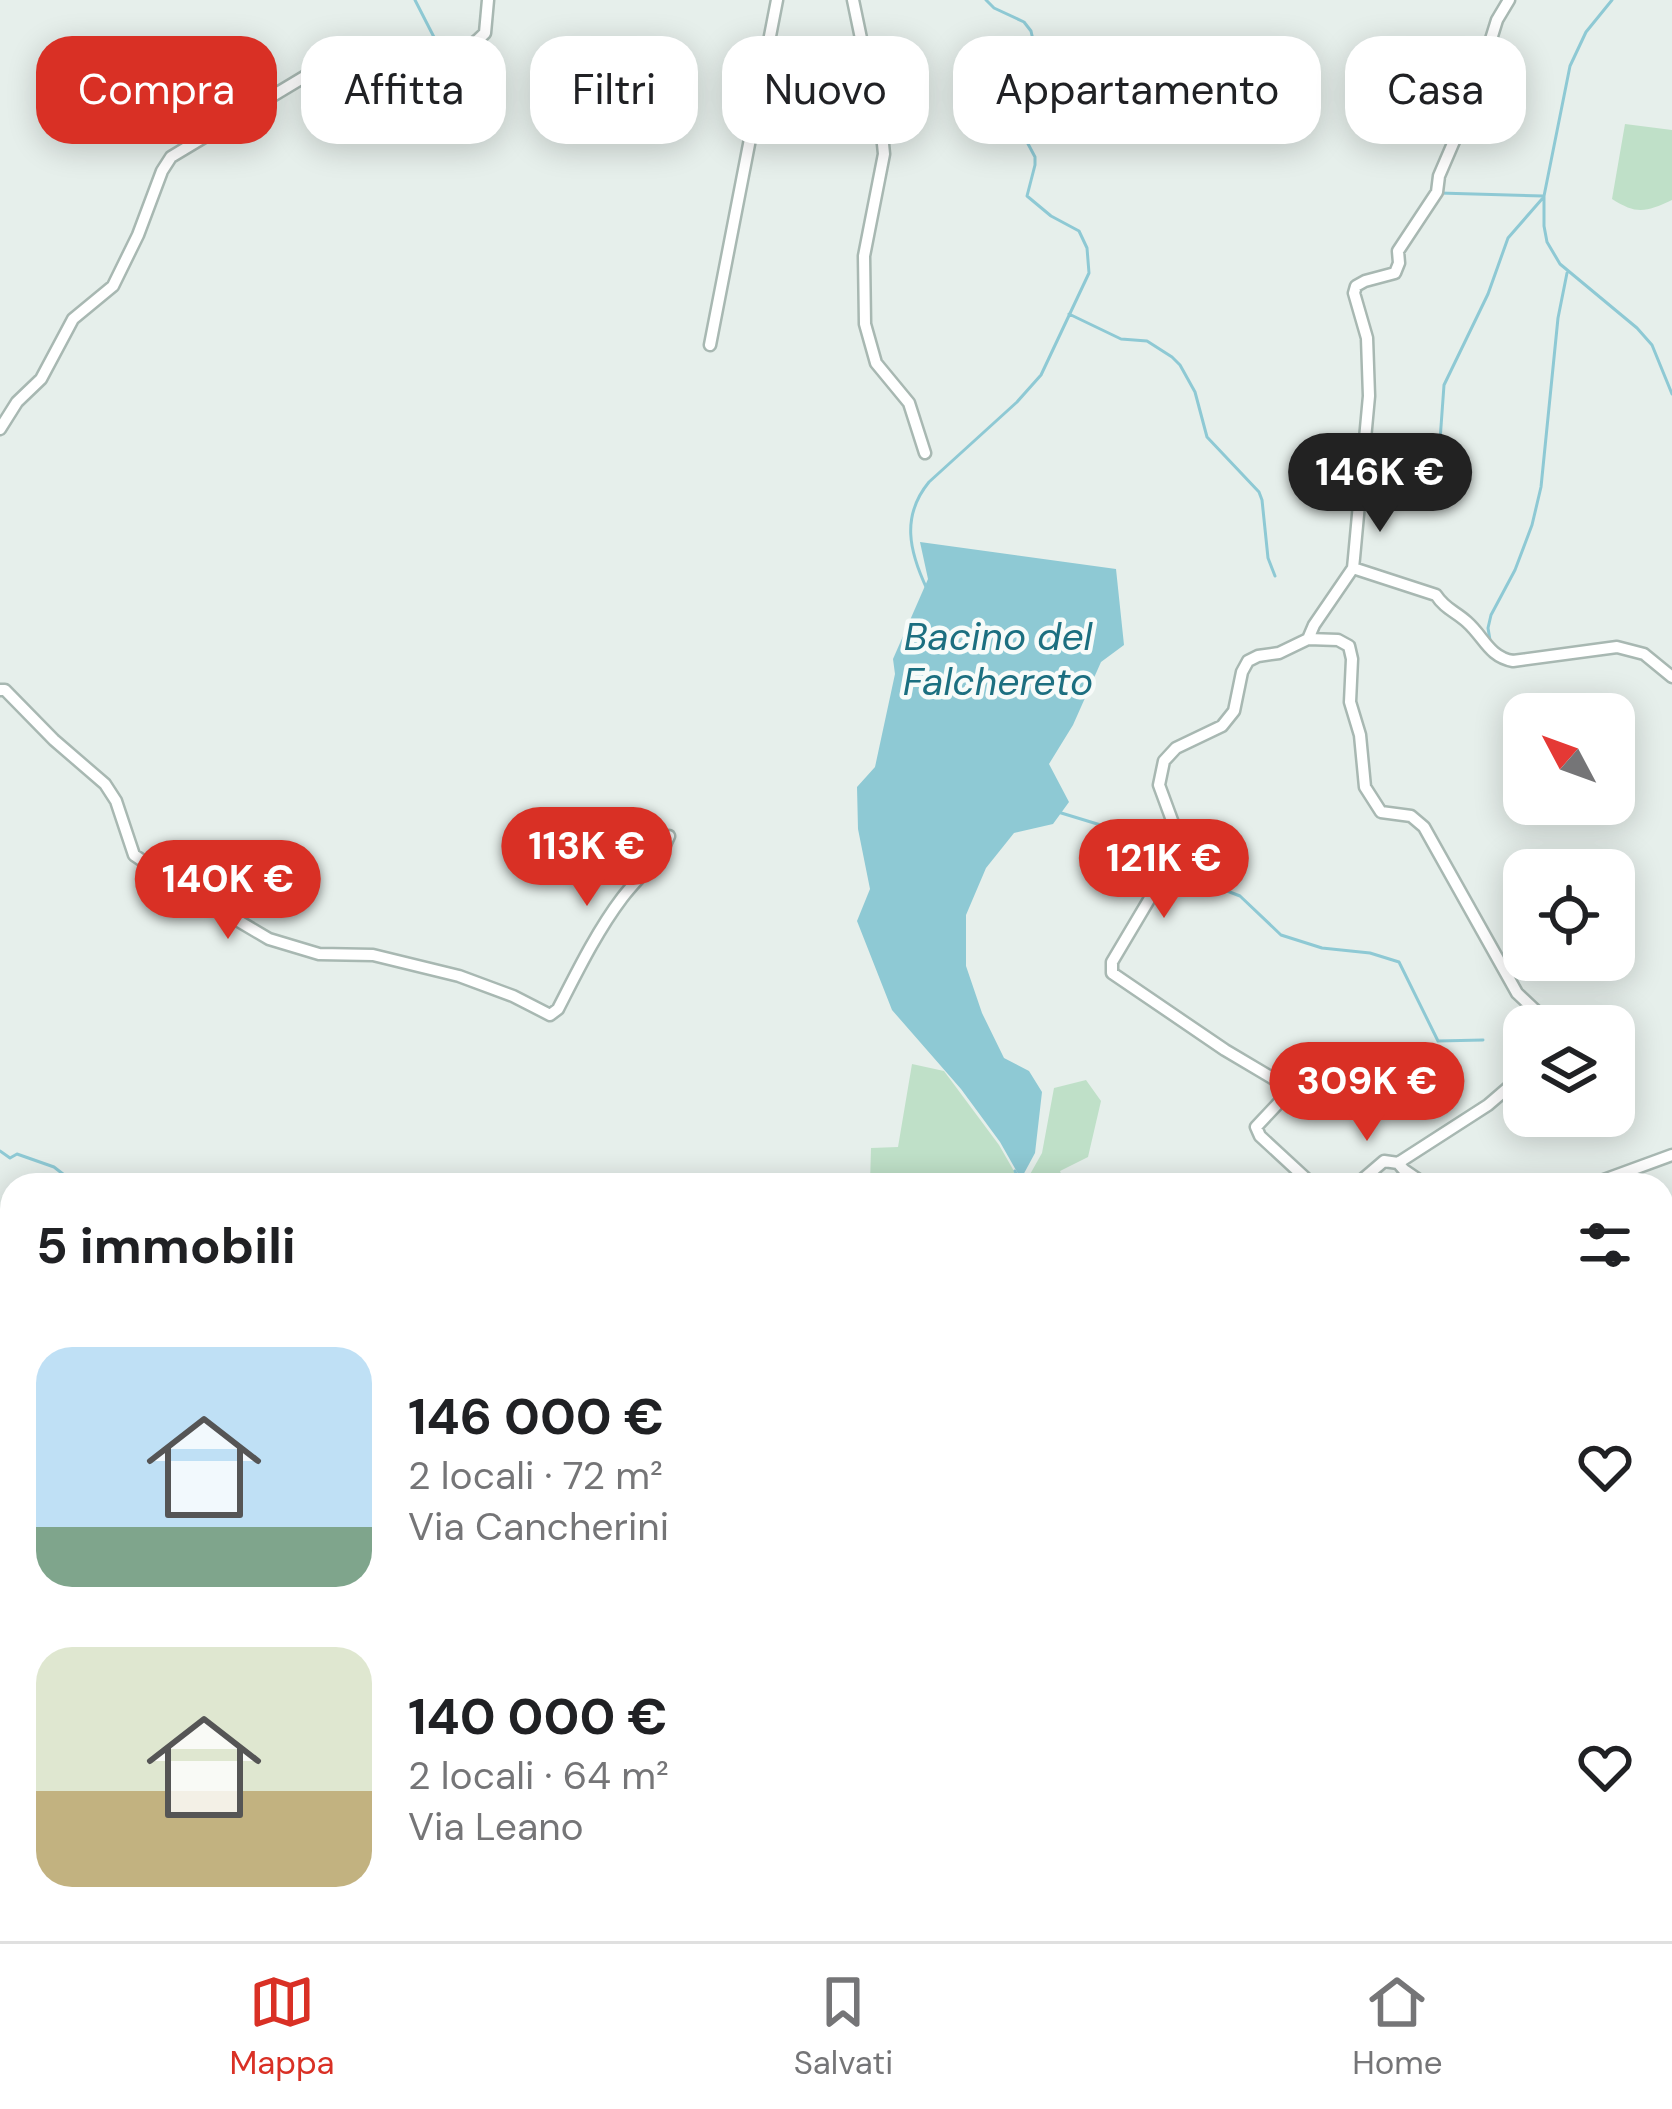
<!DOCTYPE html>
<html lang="it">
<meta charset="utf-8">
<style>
:root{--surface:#fff;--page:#f6f6f6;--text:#202124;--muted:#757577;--line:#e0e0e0;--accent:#d93025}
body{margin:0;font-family:"DM Sans",sans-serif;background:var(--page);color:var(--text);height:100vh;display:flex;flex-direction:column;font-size:45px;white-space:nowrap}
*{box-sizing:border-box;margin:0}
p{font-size:39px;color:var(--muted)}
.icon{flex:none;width:66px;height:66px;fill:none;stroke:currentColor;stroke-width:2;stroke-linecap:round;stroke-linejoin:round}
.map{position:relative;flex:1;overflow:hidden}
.sheet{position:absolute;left:0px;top:1173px;width:1674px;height:768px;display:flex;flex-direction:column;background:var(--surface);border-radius:36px 36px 0 0;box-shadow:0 6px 30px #0003}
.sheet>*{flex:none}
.guide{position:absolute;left:36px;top:36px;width:1602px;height:108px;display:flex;gap:24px}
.needle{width:78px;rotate:311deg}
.tools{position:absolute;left:1503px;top:693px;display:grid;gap:24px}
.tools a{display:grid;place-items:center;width:132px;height:132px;border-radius:24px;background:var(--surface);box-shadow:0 6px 30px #0003;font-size:60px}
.price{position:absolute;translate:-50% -102px;padding:0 27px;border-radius:42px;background:var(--accent);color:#fff;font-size:39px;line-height:78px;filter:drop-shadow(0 3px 6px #0008)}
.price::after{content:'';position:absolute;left:50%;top:72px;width:36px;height:27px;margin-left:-18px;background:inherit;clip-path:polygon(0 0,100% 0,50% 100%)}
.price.on{background:#222;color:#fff}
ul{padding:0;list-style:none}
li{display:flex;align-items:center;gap:36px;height:300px;padding:0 36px}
li span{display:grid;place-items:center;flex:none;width:336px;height:240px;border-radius:36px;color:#555}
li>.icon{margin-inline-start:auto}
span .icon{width:144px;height:144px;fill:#fffc;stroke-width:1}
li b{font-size:51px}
h2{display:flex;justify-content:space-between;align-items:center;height:144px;padding:0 36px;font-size:51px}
.tag{padding:0 42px;border-radius:36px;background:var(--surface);box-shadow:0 6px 30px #0003;font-size:42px;line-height:108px}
.tag.on{background:var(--accent);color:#fff}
.menu{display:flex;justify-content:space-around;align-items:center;height:168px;border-top:3px solid var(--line);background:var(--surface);font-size:33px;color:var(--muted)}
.menu a{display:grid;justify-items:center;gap:6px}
.menu .on{color:var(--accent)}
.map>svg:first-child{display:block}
.green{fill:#bfe0c8}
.water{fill:#8ec9d4}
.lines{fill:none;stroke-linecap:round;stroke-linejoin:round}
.stream{stroke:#8ec9d4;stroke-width:3}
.minor-casing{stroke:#a8b8b2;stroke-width:15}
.minor{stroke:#fff;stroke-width:10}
.labels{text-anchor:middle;stroke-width:9;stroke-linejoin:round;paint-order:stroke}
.water-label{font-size:39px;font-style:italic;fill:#1c6f80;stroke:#f7fbf9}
</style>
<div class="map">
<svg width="1672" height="1941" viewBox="0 0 1672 1941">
<rect width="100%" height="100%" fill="#e6efeb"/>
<!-- green -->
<path class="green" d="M1625,124l47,6v70c-26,12 -35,15 -60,-1z
M912,1064l32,7 55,74 23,40h-152l1,-37 27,-1z
M1086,1080l15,21 -13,56 -28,14 5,14h-41l18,-32 12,-65z"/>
<!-- water -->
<path class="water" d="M920,542l196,27 8,76 -23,17 -28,63 -24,39 20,38 -16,22 -39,9 -28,35 -20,47v51l16,47 22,45 25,13 13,21 -7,61 -14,26 -21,-37 -39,-53 -69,-79 -35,-89 13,-32 -12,-60 -1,-42 18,-20 20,-93 -2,-15 35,-80z"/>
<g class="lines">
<!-- stream -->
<path class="stream" d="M415,0l23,45
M1612,0l-26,32 -16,34 -26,130v30l3,16 13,22 77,64 15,17 20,49
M1439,193l104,3
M1069,314l52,25 26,2 25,16 8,8 15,27 12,45 52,55 3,8 6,58 7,18
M1437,482l7,-97 44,-91 20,-56 34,-39
M927,589c-18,-38 -26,-73 2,-107l88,-80 24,-27 48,-102 -2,-25 -8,-17 -28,-15 -24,-20 8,-31v-8l-9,-17 -1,-16 12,-50 -2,-25 -4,-18 -7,-9 -30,-14 -8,-8
M1490,640l-2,-12 3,-13 24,-45 17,-45 9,-38 17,-169 9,-45
M1058,812l59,18 67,40
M1191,877l49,19 41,39 41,13 48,5 29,9 39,79 45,-1
M0,1151l10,7 7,-4 37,13 23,18
M1015,1171l6,14
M112,1185l10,-7 19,7
M497,1929l5,12
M821,1929l5,12
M1426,1929l5,12
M286,1941l8,-12
M406,1941l3,-12
M1103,1941l2,-12"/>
<!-- minor casing -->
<g class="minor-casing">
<path id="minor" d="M853,0l30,144 1,10 -20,102 1,68 11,39 33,40 16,50
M1509,0l-12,20 -24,77 -34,79 -2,16 -39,59 1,12 -4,10 -30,8 -9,5 -2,7 13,45 2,58 -15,162 -1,10 -39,57 -6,14 30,1 11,6 3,13 -2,43 10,33 5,52 16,25 30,4 13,11 93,166 19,18 6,15
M710,345l67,-345
M0,429l17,-27 24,-23 32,-60 40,-33 25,-51 24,-64 9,-14 173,-104c42,-14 39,2 73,9 23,5 53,-13 68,-29l3,-33
M1353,568l83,27c9,14 19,16 31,27 17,15 22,35 46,39l104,-14 27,7 28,23
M1308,639l-29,14 -21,3 -10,5 -6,11 -8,39 -12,15 -46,22 -12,13 -5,24 32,87 -9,12 -32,14 -38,64v11l113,77 54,32 7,13 -30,32 4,9 53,49
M0,690h5l49,50 51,44 11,17 18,54 52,35 83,49 50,15 54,1 86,21 54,20 37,19 8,-6c19,-37 39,-78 64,-111 16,-21 37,-38 47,-62
M1356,1185l28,-24 14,2
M1426,1185l-22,-15 -6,-7 90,-58 36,-31
M1590,1185l82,-30
M0,1307l12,6
M0,1585l12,-13
M75,1941l22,-12"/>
</g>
<!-- minor -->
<use href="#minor" class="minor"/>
</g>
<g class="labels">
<!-- water labels -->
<g class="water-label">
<text x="998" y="650">Bacino del<tspan x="998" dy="45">Falchereto</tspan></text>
</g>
</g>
</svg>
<div class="tools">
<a><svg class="needle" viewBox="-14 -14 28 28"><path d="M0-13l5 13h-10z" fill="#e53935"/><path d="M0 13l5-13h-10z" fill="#757577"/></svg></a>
<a><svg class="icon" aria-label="locate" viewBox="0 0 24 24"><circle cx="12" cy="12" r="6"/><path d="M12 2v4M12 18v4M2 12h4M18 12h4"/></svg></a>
<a><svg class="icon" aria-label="layers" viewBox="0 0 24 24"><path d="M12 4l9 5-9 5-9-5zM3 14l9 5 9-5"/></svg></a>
</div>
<b class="price on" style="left:1380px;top:535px">146K €</b>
<b class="price" style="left:587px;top:909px">113K €</b>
<b class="price" style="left:1164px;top:921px">121K €</b>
<b class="price" style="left:228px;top:942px">140K €</b>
<b class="price" style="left:1367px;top:1144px">309K €</b>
<div class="guide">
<a class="tag on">Compra</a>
<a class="tag">Affitta</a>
<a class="tag">Filtri</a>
<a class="tag">Nuovo</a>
<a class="tag">Appartamento</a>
<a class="tag">Casa</a>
</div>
<section class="sheet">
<h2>5 immobili<svg class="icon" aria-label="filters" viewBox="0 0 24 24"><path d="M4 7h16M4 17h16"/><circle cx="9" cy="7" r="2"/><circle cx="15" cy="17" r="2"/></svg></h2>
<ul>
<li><span style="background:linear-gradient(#bfe0f5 75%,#7fa58c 0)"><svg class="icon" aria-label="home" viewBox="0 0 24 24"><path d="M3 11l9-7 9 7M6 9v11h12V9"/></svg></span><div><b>146 000 €</b><p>2 locali · 72 m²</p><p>Via Cancherini</p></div><svg class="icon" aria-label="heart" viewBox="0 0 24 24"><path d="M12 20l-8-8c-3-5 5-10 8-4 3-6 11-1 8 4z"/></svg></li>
<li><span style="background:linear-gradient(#dfe7d0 60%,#c2b280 0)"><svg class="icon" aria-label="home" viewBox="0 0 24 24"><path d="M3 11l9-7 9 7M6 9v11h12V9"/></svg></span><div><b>140 000 €</b><p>2 locali · 64 m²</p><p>Via Leano</p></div><svg class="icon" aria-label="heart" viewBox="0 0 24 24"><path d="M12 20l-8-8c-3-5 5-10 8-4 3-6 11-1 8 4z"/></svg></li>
</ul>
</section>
</div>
<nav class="menu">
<a class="on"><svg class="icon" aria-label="map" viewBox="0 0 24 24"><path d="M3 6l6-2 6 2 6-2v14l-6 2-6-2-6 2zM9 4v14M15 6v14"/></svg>Mappa</a>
<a><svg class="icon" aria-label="saved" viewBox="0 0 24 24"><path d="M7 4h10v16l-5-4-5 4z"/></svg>Salvati</a>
<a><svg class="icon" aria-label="home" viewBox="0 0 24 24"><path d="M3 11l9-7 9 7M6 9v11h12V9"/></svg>Home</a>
</nav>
